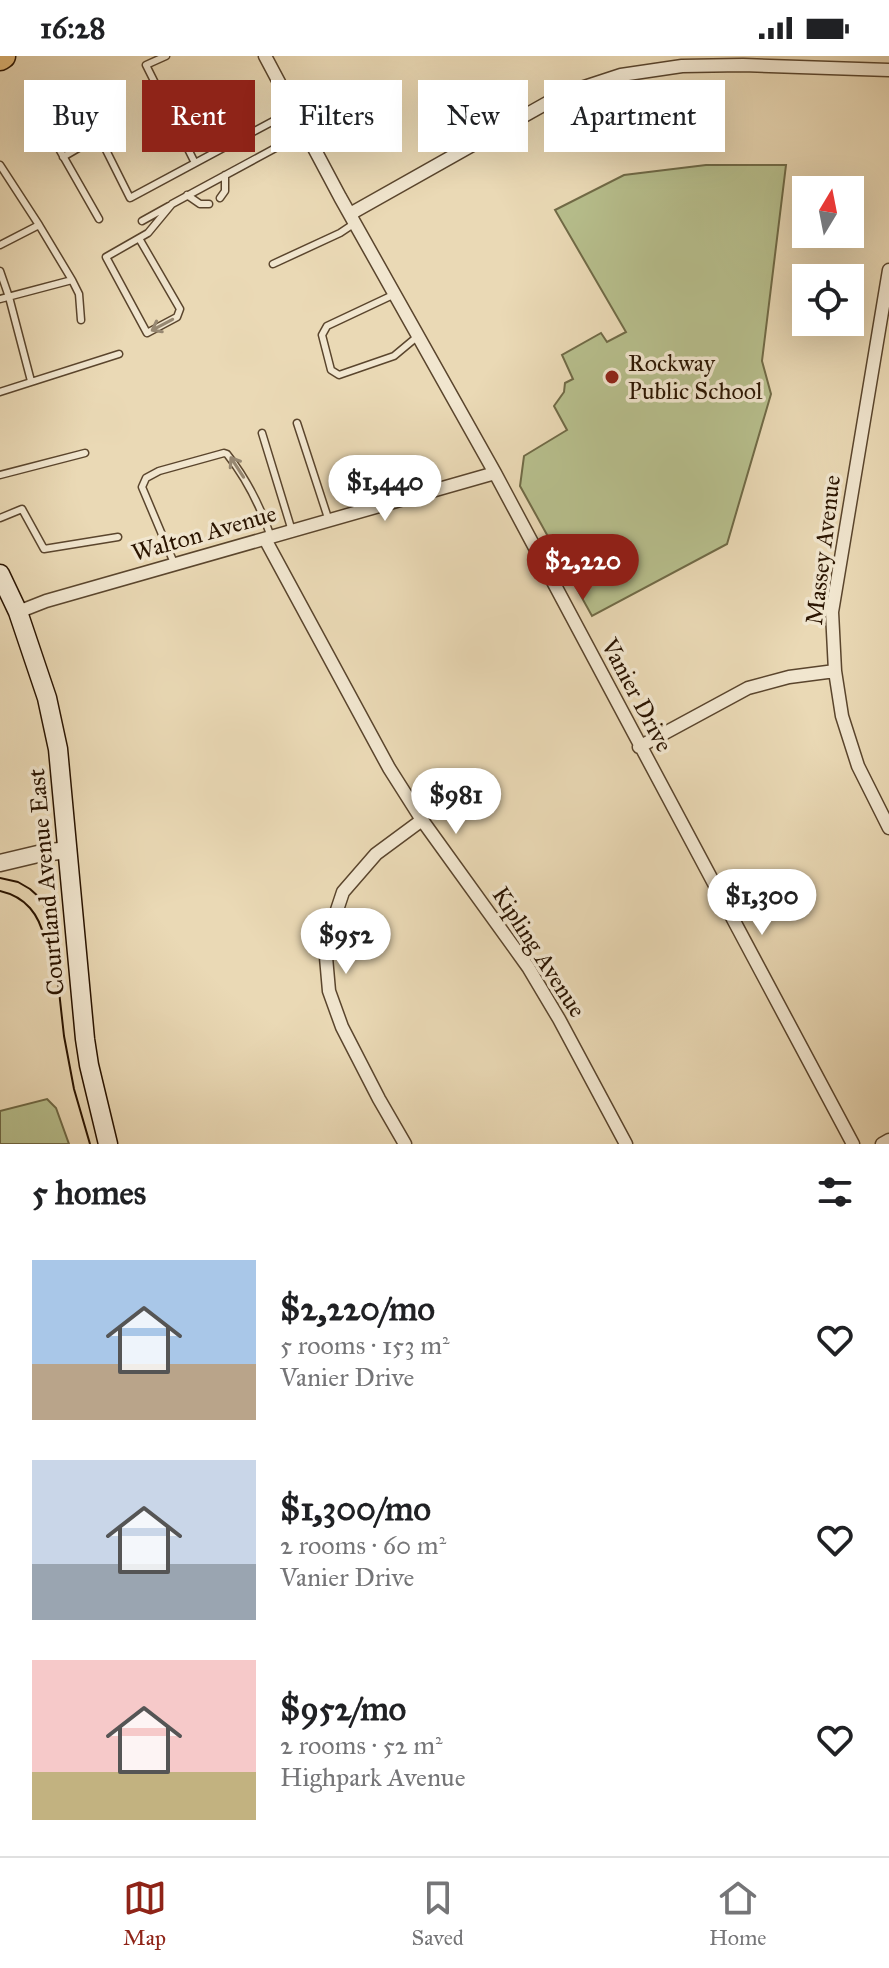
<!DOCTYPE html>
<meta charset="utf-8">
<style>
:root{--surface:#fff;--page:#f2f2f2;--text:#202124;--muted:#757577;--line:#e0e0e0;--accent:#8f2418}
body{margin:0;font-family:"IM FELL Great Primer",serif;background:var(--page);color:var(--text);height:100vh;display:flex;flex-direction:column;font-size:30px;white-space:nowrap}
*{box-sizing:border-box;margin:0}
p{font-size:26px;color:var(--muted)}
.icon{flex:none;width:44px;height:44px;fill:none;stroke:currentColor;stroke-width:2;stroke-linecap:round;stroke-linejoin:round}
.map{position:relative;height:1088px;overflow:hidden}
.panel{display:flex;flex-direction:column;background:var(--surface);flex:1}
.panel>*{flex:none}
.guide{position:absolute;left:24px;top:24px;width:842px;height:72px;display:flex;gap:16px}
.needle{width:52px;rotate:10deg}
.controls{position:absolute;left:792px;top:120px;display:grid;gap:16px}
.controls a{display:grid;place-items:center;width:72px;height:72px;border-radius:0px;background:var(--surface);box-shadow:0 8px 32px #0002;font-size:40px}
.price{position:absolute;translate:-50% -68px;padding:0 18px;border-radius:28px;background:#fff;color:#222;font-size:26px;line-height:52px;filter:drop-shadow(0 2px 4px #0008)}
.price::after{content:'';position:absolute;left:50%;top:48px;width:24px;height:18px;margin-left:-12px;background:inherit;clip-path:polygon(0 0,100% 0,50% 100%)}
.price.current{background:var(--accent);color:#fff}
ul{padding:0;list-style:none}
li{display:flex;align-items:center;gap:24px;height:200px;padding:0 32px}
li span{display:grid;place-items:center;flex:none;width:224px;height:160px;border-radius:0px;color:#555}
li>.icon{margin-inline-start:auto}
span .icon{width:96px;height:96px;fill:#fffc;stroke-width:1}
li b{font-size:34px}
h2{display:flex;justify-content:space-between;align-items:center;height:96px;padding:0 32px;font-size:34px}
.chip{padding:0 28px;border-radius:0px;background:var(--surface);box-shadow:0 8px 32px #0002;font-size:28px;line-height:72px}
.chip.current{background:var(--accent);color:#fff}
.status{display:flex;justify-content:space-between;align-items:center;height:56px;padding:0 40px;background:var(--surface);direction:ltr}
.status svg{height:22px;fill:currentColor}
.tab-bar{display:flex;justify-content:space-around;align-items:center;height:112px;border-top:2px solid var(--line);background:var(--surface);font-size:22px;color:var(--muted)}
.tab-bar a{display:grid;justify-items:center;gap:4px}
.tab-bar .current{color:var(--accent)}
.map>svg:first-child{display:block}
.green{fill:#b7bf8d;stroke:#706a46;stroke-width:2}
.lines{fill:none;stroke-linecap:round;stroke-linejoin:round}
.service-casing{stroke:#5a452d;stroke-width:9}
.minor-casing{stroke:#5a452d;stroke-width:15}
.tertiary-casing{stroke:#5a452d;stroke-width:19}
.secondary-casing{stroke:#2a1400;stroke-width:21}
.motorway-casing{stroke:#2a1400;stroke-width:27}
.service{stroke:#f1e6cf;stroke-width:6}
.minor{stroke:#f1e6cf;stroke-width:12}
.tertiary{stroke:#f1e6cf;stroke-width:16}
.secondary{stroke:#f1e6cf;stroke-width:18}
.motorway{stroke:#e5bc7a;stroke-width:24}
.tram{stroke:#2a1400;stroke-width:2}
.oneway{stroke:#978872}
.poi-dot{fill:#8f2418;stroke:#f1e6cf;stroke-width:3}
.labels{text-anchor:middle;stroke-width:7;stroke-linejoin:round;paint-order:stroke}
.poi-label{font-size:24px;fill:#2a1400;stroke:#f1e6cf;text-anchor:start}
.street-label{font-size:24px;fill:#2a1400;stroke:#f1e6cf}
</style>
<div class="status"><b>16:28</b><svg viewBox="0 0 49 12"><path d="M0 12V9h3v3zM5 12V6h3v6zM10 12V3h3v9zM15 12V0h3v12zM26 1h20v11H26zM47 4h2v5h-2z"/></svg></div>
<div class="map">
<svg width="889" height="1088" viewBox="0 0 889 1088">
<rect width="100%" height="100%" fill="#ead9b5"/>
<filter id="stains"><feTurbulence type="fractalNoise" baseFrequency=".0025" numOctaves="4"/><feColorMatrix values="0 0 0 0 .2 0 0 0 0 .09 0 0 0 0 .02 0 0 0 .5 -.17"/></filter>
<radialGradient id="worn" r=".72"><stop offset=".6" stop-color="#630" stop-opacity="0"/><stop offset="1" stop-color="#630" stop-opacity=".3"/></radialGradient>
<!-- green -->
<path class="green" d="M706,109h80l-24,196 9,33 -44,150 -135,72 -72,-130 4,-30 43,-26 -13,-24 10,-14 1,-9 8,-4 -11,-24 39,-22 6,9 19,-10 -71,-122 69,-35z
M47,1043l9,9 13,36h-69v-33z"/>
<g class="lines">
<!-- service casing -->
<g class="service-casing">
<path id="service" d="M166,0l-20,9 49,98
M34,49l65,114
M63,101l36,-21 31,62 164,-88
M0,109l39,60 33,55 -72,19
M187,139l13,9h9
M220,142l5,-7v-16
M142,165l27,-15
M140,184l40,69 -3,8 -30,16 -41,-76 42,-24 24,-29 133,-72
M0,189l39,-20
M273,208l67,-31 15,-10
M0,215l9,26 22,84
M72,224l7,14 2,26
M395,238l-68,32 -5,9 9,35 8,5 55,-19 24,-20
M0,336l119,-38
M297,367l32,98
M262,377l30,98
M0,419l85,-22
M0,462l22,-9 22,40 74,-12
M174,507l-32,-76 4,-9 13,-7 65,-18 3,1c19,24 34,54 44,83"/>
</g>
<!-- minor casing -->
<g class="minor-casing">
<path id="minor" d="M265,0l75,141 155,276 358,671
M350,158l213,-120 58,-19 61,-9 61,-1 146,5
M889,214l-57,342 3,59 7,45 16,50 31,62
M265,483l124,229 33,52 106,147 31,52 67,125
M18,556l28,-11 449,-128
M639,691l109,-59 41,-11 46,-6
M405,1088l-26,-45 -37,-72 -13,-36 -3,-34 5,-29 12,-36 33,-38 46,-34
M882,1088l7,-4"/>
</g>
<!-- tertiary casing -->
<g class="tertiary-casing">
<path id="tertiary" d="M0,807l42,-10 26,-3"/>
</g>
<!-- secondary casing -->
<g class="secondary-casing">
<path id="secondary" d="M0,518l18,38 29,86 11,51 27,290 4,26 19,79"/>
</g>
<!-- motorway casing -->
<g class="motorway-casing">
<path id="motorway" d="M0,2l3,-2"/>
</g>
<!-- service -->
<use href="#service" class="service"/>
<!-- minor -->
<use href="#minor" class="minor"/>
<!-- tertiary -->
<use href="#tertiary" class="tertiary"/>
<!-- secondary -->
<use href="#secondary" class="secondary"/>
<!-- motorway -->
<use href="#motorway" class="motorway"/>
<!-- tram -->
<path class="tram" d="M0,822l18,4 12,7 10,9 11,21 13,117 10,53 16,55
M0,835c26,6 39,23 45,49"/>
</g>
<!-- one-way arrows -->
<defs><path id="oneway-shaft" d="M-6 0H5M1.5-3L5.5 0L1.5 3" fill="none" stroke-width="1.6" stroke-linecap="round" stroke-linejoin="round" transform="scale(2)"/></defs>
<g class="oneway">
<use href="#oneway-shaft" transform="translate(162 269) rotate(152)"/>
<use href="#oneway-shaft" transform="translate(237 411) rotate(-123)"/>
</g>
<!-- markers -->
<circle class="poi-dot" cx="612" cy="321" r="8"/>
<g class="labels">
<!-- poi labels -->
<g class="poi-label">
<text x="628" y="315">Rockway<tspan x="628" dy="28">Public School</tspan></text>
</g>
<!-- street labels -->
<g class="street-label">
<text transform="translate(204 477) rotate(-16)" y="8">Walton Avenue</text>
<text transform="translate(823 494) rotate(-83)" y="8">Massey Avenue</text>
<text transform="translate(637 639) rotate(62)" y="8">Vanier Drive</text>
<text transform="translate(46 826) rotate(-95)" y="8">Courtland Avenue East</text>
<text transform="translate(539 896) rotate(57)" y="8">Kipling Avenue</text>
</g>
</g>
<rect width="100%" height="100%" filter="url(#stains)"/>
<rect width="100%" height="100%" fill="url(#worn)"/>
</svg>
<div class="controls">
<a><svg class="needle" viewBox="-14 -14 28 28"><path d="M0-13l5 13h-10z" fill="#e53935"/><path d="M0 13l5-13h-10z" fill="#757577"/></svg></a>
<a><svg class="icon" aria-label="locate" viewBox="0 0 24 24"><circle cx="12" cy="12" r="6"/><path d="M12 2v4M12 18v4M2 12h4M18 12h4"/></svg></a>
</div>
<b class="price" style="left:385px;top:467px">$1,440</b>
<b class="price current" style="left:583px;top:546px">$2,220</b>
<b class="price" style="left:456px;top:780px">$981</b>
<b class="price" style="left:762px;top:881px">$1,300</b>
<b class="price" style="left:346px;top:920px">$952</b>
<div class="guide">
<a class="chip">Buy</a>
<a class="chip current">Rent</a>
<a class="chip">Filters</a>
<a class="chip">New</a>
<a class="chip">Apartment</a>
</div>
</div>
<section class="panel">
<h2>5 homes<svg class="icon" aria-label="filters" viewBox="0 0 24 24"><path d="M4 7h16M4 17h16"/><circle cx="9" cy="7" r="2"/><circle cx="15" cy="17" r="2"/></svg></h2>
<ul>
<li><span style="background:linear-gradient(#a9c7e8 65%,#b9a48a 0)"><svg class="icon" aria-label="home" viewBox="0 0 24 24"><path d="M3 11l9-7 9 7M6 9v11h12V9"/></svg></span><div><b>$2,220/mo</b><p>5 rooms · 153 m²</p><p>Vanier Drive</p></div><svg class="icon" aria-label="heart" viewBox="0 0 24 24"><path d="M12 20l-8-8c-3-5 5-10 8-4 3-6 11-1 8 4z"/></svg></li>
<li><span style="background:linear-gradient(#c9d6e8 65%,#9aa5b1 0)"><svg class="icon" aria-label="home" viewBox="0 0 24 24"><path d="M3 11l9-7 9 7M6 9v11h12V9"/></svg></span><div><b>$1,300/mo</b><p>2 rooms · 60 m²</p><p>Vanier Drive</p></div><svg class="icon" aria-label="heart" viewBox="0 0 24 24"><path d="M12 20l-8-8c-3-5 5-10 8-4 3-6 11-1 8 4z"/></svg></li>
<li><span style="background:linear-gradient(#f6c9c9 70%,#c2b280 0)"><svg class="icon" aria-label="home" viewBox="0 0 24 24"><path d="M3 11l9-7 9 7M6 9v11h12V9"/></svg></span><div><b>$952/mo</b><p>2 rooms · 52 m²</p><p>Highpark Avenue</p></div><svg class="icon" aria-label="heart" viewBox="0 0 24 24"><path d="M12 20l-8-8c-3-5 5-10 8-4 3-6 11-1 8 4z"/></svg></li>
</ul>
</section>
<nav class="tab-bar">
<a class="current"><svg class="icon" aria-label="map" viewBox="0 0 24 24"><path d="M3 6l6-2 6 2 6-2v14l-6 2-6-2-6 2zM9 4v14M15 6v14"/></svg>Map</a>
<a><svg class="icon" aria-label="saved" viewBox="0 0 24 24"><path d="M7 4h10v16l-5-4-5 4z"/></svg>Saved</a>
<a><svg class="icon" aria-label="home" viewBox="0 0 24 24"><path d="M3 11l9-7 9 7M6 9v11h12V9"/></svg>Home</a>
</nav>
